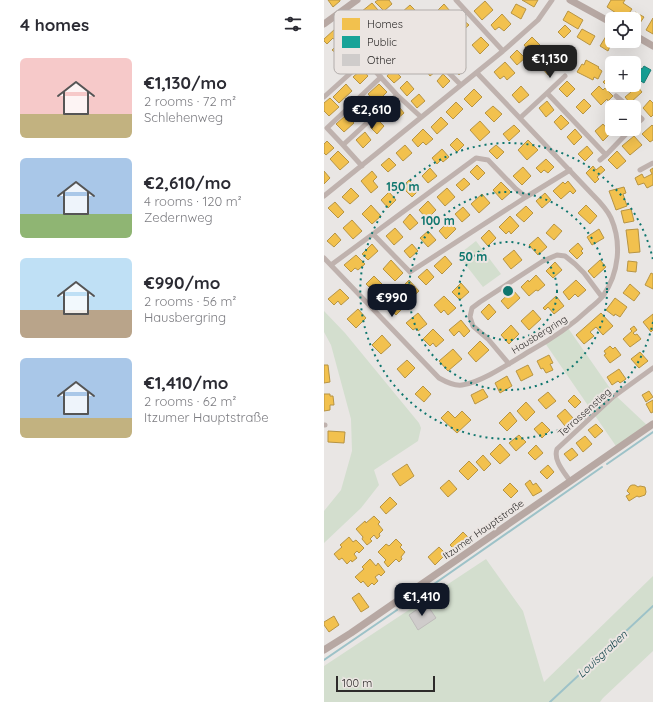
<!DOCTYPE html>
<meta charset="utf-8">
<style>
:root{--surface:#fff;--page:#f2f2f3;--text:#2b2b33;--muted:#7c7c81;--accent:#111827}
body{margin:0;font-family:Quicksand,sans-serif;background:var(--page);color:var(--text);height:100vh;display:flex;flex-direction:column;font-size:15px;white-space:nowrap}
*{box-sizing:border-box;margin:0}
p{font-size:13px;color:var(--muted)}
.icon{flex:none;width:22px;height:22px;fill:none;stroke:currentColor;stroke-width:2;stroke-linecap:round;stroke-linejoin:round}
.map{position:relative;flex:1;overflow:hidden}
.sheet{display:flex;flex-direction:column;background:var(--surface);width:324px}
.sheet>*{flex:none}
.buttons{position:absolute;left:281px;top:12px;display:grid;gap:8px}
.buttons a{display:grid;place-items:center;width:36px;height:36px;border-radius:6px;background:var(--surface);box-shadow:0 4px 16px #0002;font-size:20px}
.scale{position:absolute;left:12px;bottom:10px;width:99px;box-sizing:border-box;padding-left:4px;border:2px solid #2d2b2a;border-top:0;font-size:11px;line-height:14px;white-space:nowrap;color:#2d2b2a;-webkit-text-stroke:3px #ebe5e2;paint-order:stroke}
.price{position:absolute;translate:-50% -34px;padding:0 9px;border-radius:8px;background:var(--accent);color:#fff;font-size:13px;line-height:26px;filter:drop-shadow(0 1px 2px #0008)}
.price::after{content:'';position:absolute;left:50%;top:24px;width:12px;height:9px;margin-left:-6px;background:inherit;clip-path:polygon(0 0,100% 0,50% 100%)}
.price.on{background:#222;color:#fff}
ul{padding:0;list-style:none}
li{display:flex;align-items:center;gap:12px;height:100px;padding:0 20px}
li span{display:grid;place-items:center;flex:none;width:112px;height:80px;border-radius:6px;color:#555}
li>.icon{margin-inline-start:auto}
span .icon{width:48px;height:48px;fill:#fffc;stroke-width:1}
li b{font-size:17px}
h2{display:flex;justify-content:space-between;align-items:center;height:48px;padding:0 20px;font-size:17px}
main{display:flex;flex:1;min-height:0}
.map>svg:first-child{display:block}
.green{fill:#d3dece}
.homes{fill:#f2c14e;stroke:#b79443}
.public{fill:#17a398;stroke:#1e7f77}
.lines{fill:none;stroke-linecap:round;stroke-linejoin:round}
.stream{stroke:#9dc2c8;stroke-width:2}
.building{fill:#cfcccb;stroke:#bebbba}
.street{stroke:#bfb2ae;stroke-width:5}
.secondary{stroke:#b7a8a3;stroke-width:7}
.ring{fill:none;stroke:#0f766e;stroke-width:2;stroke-dasharray:2 4}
.labels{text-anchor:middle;stroke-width:4;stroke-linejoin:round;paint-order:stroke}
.street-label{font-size:10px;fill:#2d2b2a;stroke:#ebe5e2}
.water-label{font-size:11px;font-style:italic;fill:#0d4047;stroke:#ebe5e2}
.key{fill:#ebe5e2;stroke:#b2adab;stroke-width:1}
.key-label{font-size:11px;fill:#2d2b2a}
.centre{fill:#0f766e;stroke:#ebe5e2;stroke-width:2}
.ring-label{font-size:12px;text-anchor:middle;font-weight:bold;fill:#0f766e;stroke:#ebe5e2;stroke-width:4;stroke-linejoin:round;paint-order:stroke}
</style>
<main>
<section class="sheet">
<h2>4 homes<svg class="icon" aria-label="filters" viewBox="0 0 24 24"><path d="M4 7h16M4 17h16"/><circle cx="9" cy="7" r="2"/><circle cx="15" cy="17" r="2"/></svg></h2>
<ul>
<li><span style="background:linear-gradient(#f6c9c9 70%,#c2b280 0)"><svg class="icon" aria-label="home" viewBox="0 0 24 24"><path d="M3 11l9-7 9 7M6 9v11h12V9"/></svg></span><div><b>€1,130/mo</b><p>2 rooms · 72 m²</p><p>Schlehenweg</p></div></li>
<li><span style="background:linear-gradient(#a9c7e8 70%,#8fb573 0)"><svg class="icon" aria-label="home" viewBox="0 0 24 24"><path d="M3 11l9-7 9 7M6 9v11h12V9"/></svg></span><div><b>€2,610/mo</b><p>4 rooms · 120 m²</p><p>Zedernweg</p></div></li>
<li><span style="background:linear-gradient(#bfe0f5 65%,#b9a48a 0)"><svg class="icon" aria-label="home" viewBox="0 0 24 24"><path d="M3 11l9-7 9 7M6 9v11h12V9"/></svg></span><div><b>€990/mo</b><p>2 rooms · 56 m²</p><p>Hausbergring</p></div></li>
<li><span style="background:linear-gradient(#a9c7e8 75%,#c2b280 0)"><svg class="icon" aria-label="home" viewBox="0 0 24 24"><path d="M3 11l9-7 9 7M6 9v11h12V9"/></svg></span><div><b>€1,410/mo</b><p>2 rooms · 62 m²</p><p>Itzumer Hauptstraße</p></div></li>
</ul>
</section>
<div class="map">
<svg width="329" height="702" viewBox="0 0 329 702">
<rect width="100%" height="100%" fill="#e9e6e4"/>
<!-- green -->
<path class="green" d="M152,241l25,33 -18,13 -25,-32z
M0,311l21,22 74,90 2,5 -3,13 -44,29 5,15 -18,23 -37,35v-32l17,-21 11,-39 -1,-32 -20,-74 -7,-13z
M244,328l46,66 35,33 -31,22 -73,-106z
M162,559l37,52 21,71 109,-106v75l-50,47 -3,4h-276v-36z"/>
<!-- homes -->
<path class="homes" d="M4,0h12v1l-7,6z
M54,0h11l3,4 -8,7 -9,-9z
M198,0h16l-4,7z
M287,0h14l-2,3 9,6 -7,10 -18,-12z
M161,1l8,9 -11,10 -8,-9z
M48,3l6,7 -2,2 2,2 -5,5 -2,-2 -3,2 -7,-7z
M120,4l6,7 -5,5 3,2 -4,4 -9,-9z
M192,4l10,5 -5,10 -10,-6z
M86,5l7,7 -9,8 -7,-7z
M244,11l15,9 -5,9 -15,-9z
M311,12l9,5 -6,9 -2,-1 -2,2v-8h-3z
M178,14l9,10 -7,7 -5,-4 -4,3 -4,-5z
M137,18l8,7 -9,8 -7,-7z
M329,18v16l-7,-4z
M241,25l6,6 -7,7 -6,-6z
M11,29l27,28 -6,5 -4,-4 -6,6 -5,-5 6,-6 -4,-5 -6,6 -5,-4 6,-6 -5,-6 -6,6 -3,-3v-2z
M258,29l13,7 -5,9 -13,-8z
M284,33l4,3v5h7l-3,6 -5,-3 -3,7 -8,-5z
M157,37l8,8 -9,9 -8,-9z
M208,37l8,8 -9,8 -7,-8z
M193,50l8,8 -8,7 -7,-8z
M226,60l7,7 -9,8 -6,-7z
M262,60l13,7 -1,1 4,3 -4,8 -4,-2 -1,3 -16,-8 5,-8 2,1z
M136,61l6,7 -7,7 -6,-7z
M109,62l6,7 -9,7 -5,-7z
M181,62l10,11 -8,7 -3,-4 -4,3 -6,-7z
M38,69l6,7 -8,8 -7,-7z
M69,69l8,8 -7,6 -7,-7z
M119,74l7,7 -7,7 -6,-7z
M288,74v11h8l-7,7 -10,-10z
M83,81l7,8 -7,7 -7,-8z
M243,81l8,8 -8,8 -8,-8z
M22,84l6,7 -13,12 -6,-6z
M55,84l8,8 -11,11 -8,-9z
M197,86l8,9 -10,8 -7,-8z
M275,86l4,4 2,-2 8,8 -5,5 -1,-2 -6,6 -10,-11z
M309,86l2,2 2,-2 5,6 -12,11 -5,-6 6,-5 -2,-2z
M150,89l8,8 -10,10 -8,-8z
M95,94l6,7 -8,7 -6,-7z
M6,98l9,9 -10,9 -5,-5v-8z
M260,99l7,7 -8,8 -7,-7z
M37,100l8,8 -10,10 -8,-8z
M326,100l3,3v12l-2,2 -8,-9z
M223,101l7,9 -8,7 -7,-9z
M132,102l7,7 -10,10 -7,-7z
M72,103l8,10 -8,7 -9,-10z
M169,106l9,8 -8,8 -9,-9z
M22,115l8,8 -10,9 -8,-8z
M237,115l8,8 -8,7 -7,-8z
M117,117l7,7 -11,10 -6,-7z
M53,119l7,7 -7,8 -7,-7z
M156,121l10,11 -10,9 -10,-11z
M279,124l8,9 -8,8 -8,-10z
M190,125l6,6 -11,10 -6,-7z
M328,125l1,1v14l-3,2 -8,-8z
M99,129l10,10 -7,6 -3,-3 -5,5 -6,-7z
M251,129l7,8 -8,8 -7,-8z
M41,132l6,8 -8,8 -7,-8z
M310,136l8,9 -12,10 -8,-9z
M133,138l7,7 -7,7 -7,-7z
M204,140l10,10 -11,10 -9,-10z
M3,141l7,7 -8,7 -2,-2v-9z
M81,145l7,8 -9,8 -7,-8z
M172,145l8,7 -7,7 -8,-8z
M263,146l6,7 -8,8 -7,-7z
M118,149l7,8 -6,5 -2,-2 -4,4 -5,-6z
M14,151l11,11 -9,8 -10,-11z
M293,151l9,10 -9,8 -9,-9z
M65,158l7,7 -8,7 -7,-7z
M222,159l8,8 -6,6 -4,-3 -3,3 -5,-5z
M153,165l8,8 -7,7 -8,-8z
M269,166l3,4 5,-4 4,4 -8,7 2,2 -4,4 -9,-10z
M199,167l8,9 -9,9 -9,-9z
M106,168l7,8 -9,7 -6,-7z
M329,168v17l-6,3 -3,-5 -6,2 -3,-7 7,-4 2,4 8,-4 -2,-4z
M0,171l6,7 -6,6z
M48,171l5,6 -4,4 5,6 -7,6 -10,-12z
M140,178l6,6 -8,7 -6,-6z
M85,180l10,10 -7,7 -10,-10z
M244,181l8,10 -3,3 -3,-3 -9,8 -8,-8 10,-9 2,2z
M177,182l10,10 -9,8 -9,-10z
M300,187l2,6 -3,1 4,12 -11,4 -7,-19z
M27,188l8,8 -9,8 -8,-7z
M123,188l8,9 -10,9 -8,-9z
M65,192l7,8 -8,8 -7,-8z
M221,193l6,7 -9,8 -6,-7z
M158,194l8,9 -11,10 -8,-9z
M104,201l8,9 -9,9 -8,-9z
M11,202l9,10 -6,6 -10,-10z
M47,205l10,11 -9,8 -10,-10z
M262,205l11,11 -7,8 -12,-11z
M202,206l7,7 -9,9 -8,-7z
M139,207l7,8 -8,7 -7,-8z
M307,209l3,12 -10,2 -3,-12z
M86,214l8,9 -8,7 -7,-8z
M186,216l9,10 -8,8 -2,-3 -3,3 -7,-7z
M28,220l10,11 -9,8 -10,-11z
M125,221l7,8 -10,10 -7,-8z
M230,224l8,7 -8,9 -8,-7z
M71,228l8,9 -9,8 -8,-9z
M275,229l5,9 -12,7 -5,-8z
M314,229l2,23 -11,1 -3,-23z
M165,230l7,8 -8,8 -7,-8z
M104,231l8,9 -8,7 -8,-9z
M11,233l6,7 -7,7 -7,-6z
M214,237l9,10 -9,8 -9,-10z
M254,243l5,6 -2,2 2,2 -6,6 -8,-8z
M48,244l6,7 -10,9 -6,-6z
M88,244l6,7 -8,7 -6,-7z
M190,250l8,10 -11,9 -8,-10z
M32,255l9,9 -7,6 -3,-2 -4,4 -7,-7z
M121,256l7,8 -10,10 -8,-8z
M67,260l12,13 -8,8 -12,-12z
M276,260l6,7 -12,11 -6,-7z
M304,261l9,1 -1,10 -9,-1z
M231,262l7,8 -9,8 -7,-7z
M103,269l7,8 -8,8 -8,-8z
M327,273l2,1v15l-8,-4z
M212,275l9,10 -7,6 -2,-1 -7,6 -8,-9 7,-7 1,2z
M50,276l9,9 -8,8 -9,-9z
M85,280l10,11 -7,7 -3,-3 -4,3 -7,-7z
M252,280l10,10 -8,7 -3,-3 -6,6 -6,-8z
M137,283l8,9 -9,8 -8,-8z
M306,284l10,9 -6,8 -11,-8z
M16,289l9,9 -8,7 -3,-4 -4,4 -6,-6z
M189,290l7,8 -12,11 -7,-8z
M69,296l11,11 -8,8 -11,-11z
M120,296l12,12 -8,7 -4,-5 -3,3 -7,-8z
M232,296l8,10 -10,8 -6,-7 -3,3 -2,-2z
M291,298l12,9 -7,10 -5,-3 -1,2 -8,-6z
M165,304l7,8 -8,8 -7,-8z
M34,309l8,9 -10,10 -9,-9z
M209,310l8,9 -12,11 -8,-9z
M94,313l9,11 -9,7 -2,-3 -3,2 -7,-7z
M277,313l12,13 -10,9 -7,-8 -6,5 4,4 -10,8 -8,-9z
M329,314v16l-2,2 -8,-10z
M137,320l9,11 -6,6 -5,-6 -5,5 -5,-6z
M187,325l8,9 -10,10 -8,-9z
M310,326l3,4 -4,3 2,2 2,-1 4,5 -11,8 -7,-8 9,-8 -2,-2z
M109,329l11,11 -8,7 -3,-4 -3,3 -7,-7z
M58,335l9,10 -10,9 -9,-9z
M156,341l9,9 -13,12 -8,-9z
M286,346l3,3 2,-2 6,8 -11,8 -6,-8 2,-1 -2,-3z
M129,349l9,10 -14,12 -9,-10z
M316,352l8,9 -9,7 -8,-9z
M225,355l4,8 -3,1 3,6 -7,3 -3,-5 -2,1 -4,-8z
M83,360l8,8 -10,10 -8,-9z
M0,365h4l2,17 -6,1z
M204,365l5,10 -12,6 -5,-10z
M295,369l7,10 -6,4 -2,-2 -6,4 -5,-8z
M183,376l5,10 -12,7 -5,-10z
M99,386l8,8 -7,8 -9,-8z
M159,389l5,8 -13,7 -4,-9z
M325,391l4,6 -7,5 -4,-7z
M224,392l8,9 -10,8 -8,-9z
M0,394h6v2h3l1,9h-4v5l-6,1z
M250,395l7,7 -6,6 -7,-7z
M329,400v12l-2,1 -5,-9z
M202,402l9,10 -9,9 -9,-10z
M241,409l8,9 -8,8 -8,-10z
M124,411l7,7 7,-7 9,9 -14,13 -16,-15z
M186,412l7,9 -10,10 -8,-8z
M218,422l8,8 -8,8 -8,-9z
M272,424l7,7 -8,7 -7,-8z
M4,431l17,1 -1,11 -16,-1z
M195,435l7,7 -10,9 -7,-8z
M261,436l7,8 -9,8 -7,-9z
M176,444l10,11 -10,9 -10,-10z
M212,445l7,8 -8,7 -7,-7z
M248,448l6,7 -8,6 -6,-7z
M159,455l8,9 -7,7 -8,-9z
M145,461l9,9 -10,10 -9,-9z
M83,464l7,12 -14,10 -8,-12z
M224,465l6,7 -7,7 -7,-7z
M125,480l8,9 -9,8 -8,-9z
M206,480l3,5 3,-2 6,8 -9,5 -8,-12z
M186,483l8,8 -7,7 -8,-8z
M308,485h3l3,2 2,-1 5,1 1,5 -1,3 -6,2 -2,-1 -8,5 -3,-5 4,-2 -3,-3 3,-5z
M66,497l7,7 -11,10 -6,-7z
M50,516l6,6 -2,2 5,6 -4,4 1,2 -3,3 -3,-4 -4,4 2,2 -5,4 -5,-6 1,-2 -7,-8 9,-8 1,2z
M139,532l6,6 -13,13 -6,-6z
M25,537l4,5 3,-2 8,8 -5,5 -2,-2 -3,3 3,4 -5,4 -1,-2 -4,4 -5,-6 -3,2 -5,-6 8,-7 -2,-2z
M72,539l6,6 -2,2 5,5 -4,5 1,2 -3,3 -3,-3 -8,8 -4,-5 2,-2 -8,-8 8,-8 3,2z
M115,547l7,7 -11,11 -7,-8z
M46,559l6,7 2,-3 7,9 -4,4 -2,-2 -4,3 3,4 -4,4 -2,-2 -4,4 -5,-6 -2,2 -6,-6 9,-8 -2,-2z
M35,593l10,14 -8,5 -9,-14z
M10,616l5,9 -10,7 -5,-7v-3z"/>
<!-- public -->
<path class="public" d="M310,64l8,5 2,-3 7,4 -7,13 -10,-6z"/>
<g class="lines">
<!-- stream -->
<path class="stream" d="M283,464l46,-32
M77,607l201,-140
M0,660l73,-50
M226,702l103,-96"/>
</g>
<!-- building -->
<path class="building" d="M102,603l10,15 -18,12 -9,-15z"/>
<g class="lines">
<!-- street -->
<path class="street" d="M132,0l47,51
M51,71l37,-35 49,49
M223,93l18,-17
M292,96l13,11
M0,97l41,-37 32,35 24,22
M310,112l8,7 -8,7
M196,118l27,-25 59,62 25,-26
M19,145l-16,-17 54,-51
M276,160l6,-5
M38,166l-19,-21 54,-50
M316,170l13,-7
M0,196l179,-145 35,-31 14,-20
M49,234l37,38 116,-75
M0,258l115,120c7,4 15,8 23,7 19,-2 51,-24 68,-34 22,-12 41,-25 59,-42 5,-4 10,-8 14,-13 16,-23 19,-53 8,-78 -4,-9 -12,-17 -19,-24l-115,-121
M7,265l145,-107 12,2 28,29 10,8 44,-27
M185,364l-21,-25 -15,-13 -3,-9 2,-9 8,-6 63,-41 14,-6 8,1 10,8 9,9 18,24
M0,425h1
M246,481c-6,-9 -17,-21 -13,-32l56,-52 40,-29"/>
<!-- secondary -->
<path class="secondary" d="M246,0l42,23
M0,24l33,-24
M310,35l19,11
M0,650l27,-17 302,-209"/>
</g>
<!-- distance rings -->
<g class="ring">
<circle cx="184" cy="291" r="49"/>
<circle cx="184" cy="291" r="99"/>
<path d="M329 322A148 148 0 1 1 329 260"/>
</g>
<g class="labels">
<!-- street labels -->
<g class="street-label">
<text transform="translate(215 334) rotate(-32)" y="4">Hausbergring</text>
<text transform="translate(260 412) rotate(-42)" y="4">Terrassenstieg</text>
<text transform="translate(159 529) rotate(-35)" y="4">Itzumer Hauptstraße</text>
</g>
<!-- water labels -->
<g class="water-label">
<text transform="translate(278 654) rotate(-43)" y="4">Louisgraben</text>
</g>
</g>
<!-- legend -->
<rect x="10" y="10" width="132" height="64" rx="6" class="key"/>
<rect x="18" y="18" width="18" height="12" fill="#f2c14e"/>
<rect x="18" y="36" width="18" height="12" fill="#17a398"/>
<rect x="18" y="54" width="18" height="12" fill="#cfcccb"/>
<g class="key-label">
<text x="43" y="28">Homes</text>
<text x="43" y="46">Public</text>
<text x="43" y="64">Other</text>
</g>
<circle cx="184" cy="291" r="6" class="centre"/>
<g class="ring-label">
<text x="79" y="191">150 m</text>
<text x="114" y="225">100 m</text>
<text x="149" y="261">50 m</text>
</g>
</svg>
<div class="buttons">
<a><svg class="icon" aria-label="locate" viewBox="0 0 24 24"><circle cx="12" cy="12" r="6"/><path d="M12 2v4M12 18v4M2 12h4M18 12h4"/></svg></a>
<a>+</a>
<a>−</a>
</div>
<div class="scale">100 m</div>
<b class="price on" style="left:226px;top:79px">€1,130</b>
<b class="price" style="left:48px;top:130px">€2,610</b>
<b class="price" style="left:68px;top:318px">€990</b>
<b class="price" style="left:98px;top:617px">€1,410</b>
</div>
</main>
